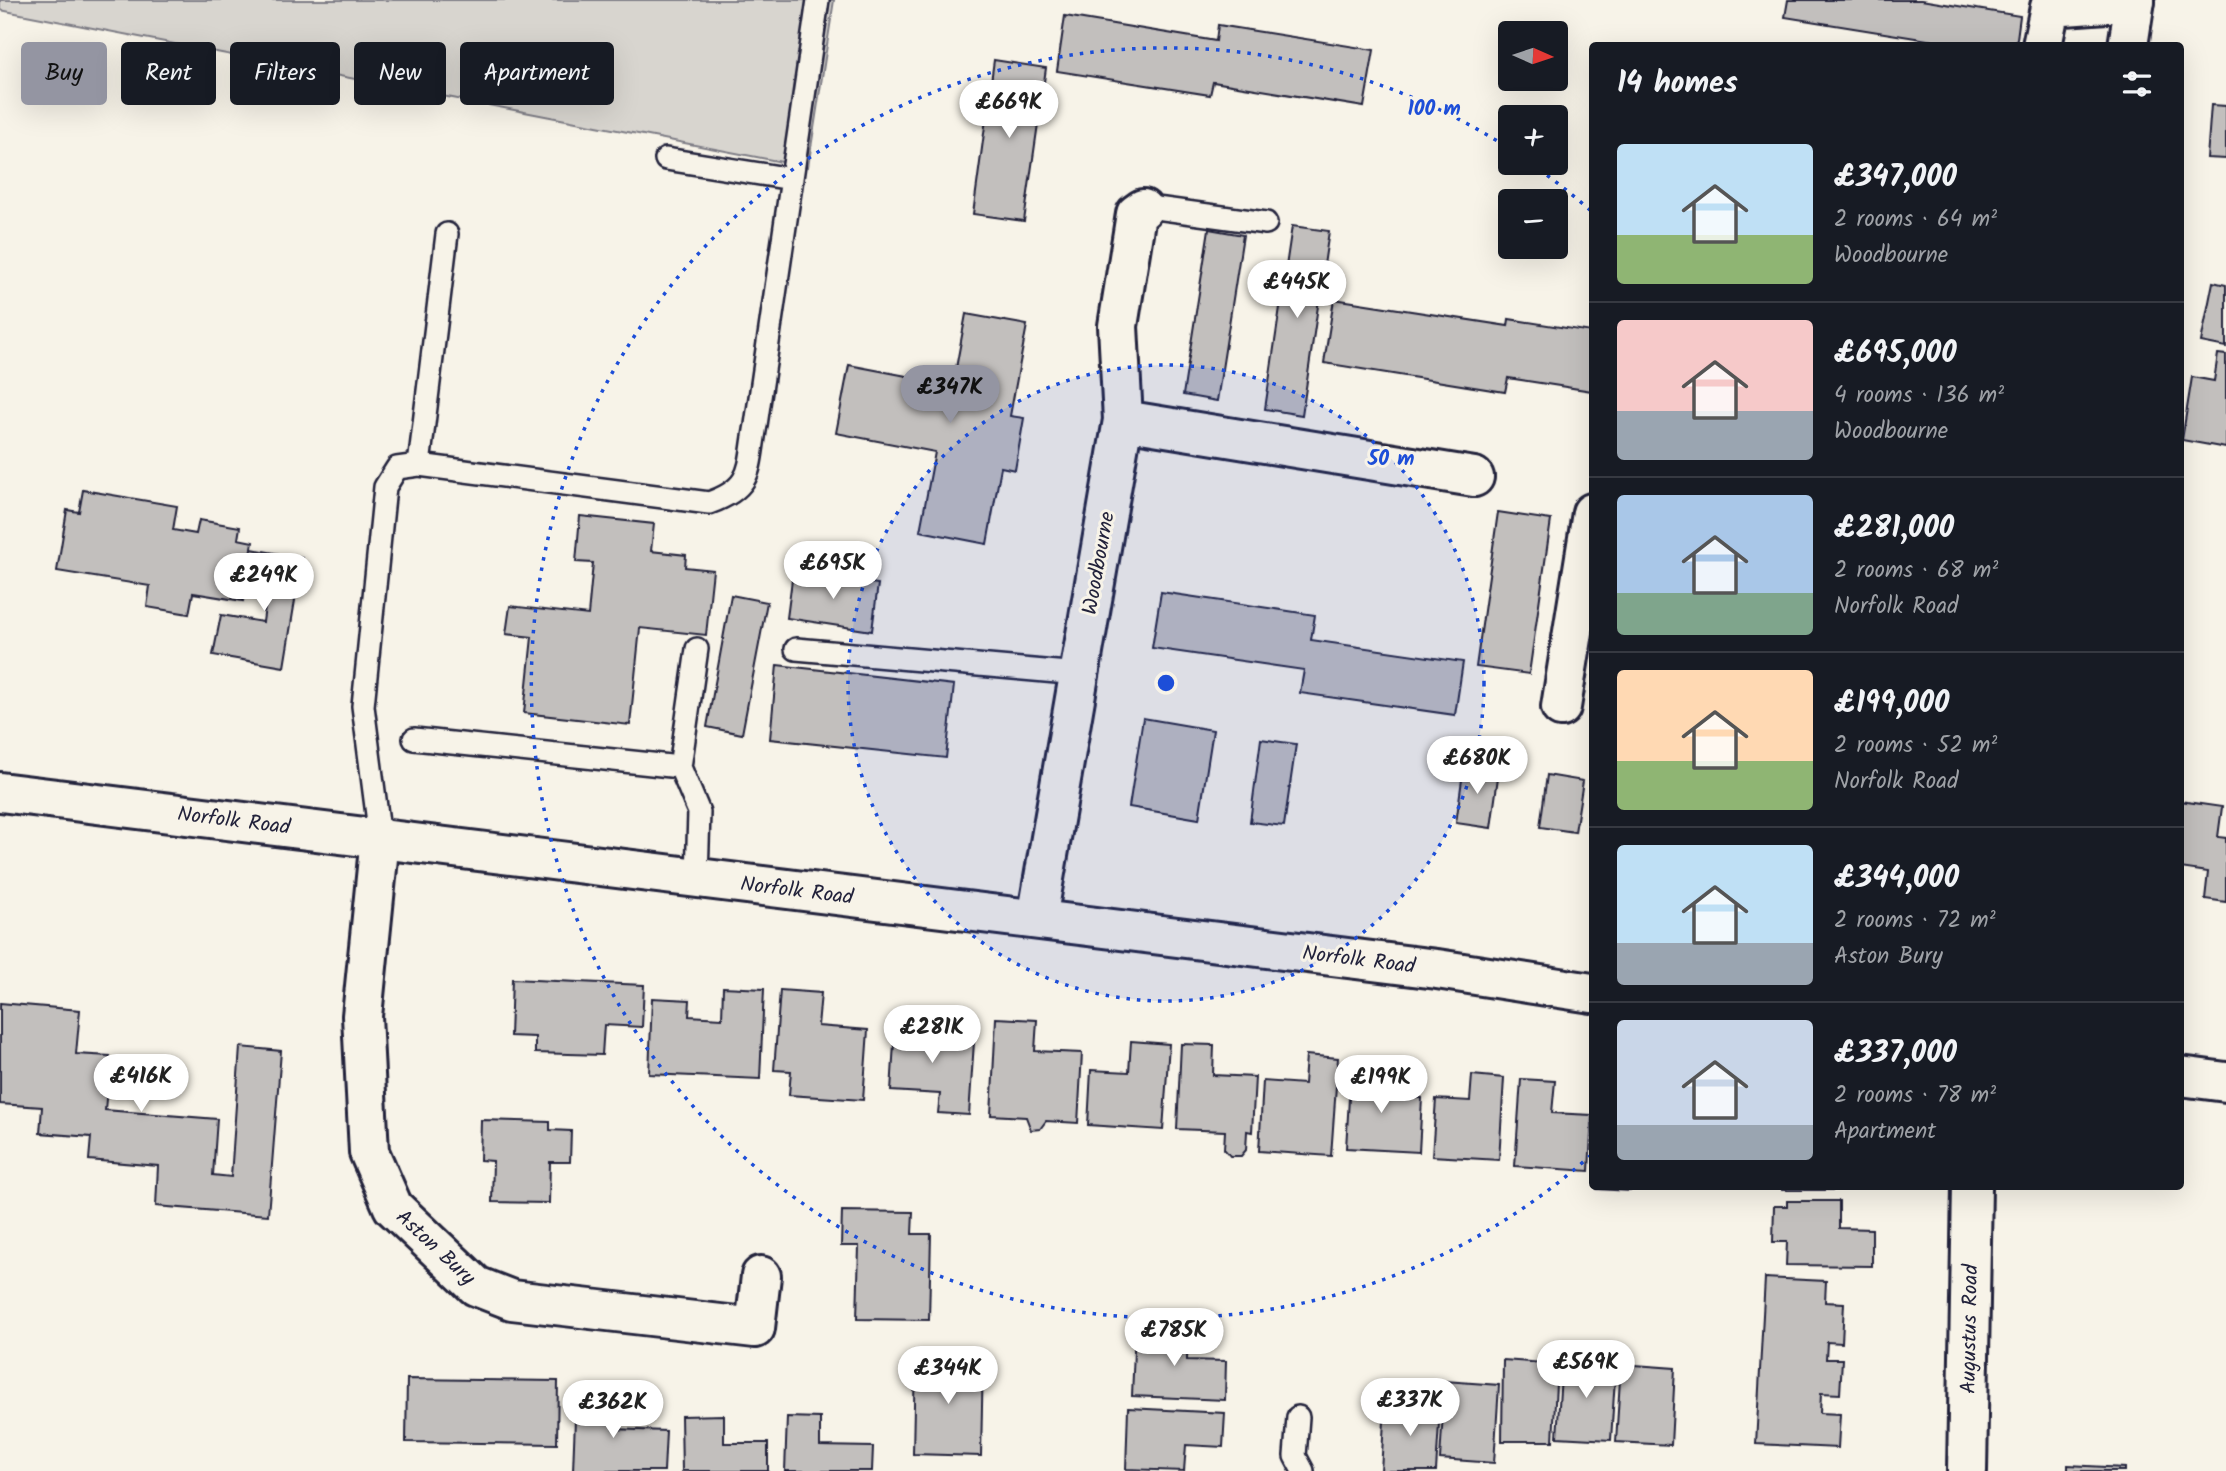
<!DOCTYPE html>
<meta charset="utf-8">
<style>
:root{--surface:#171b24;--page:#242831;--text:#f1f3f6;--muted:#9ea1a6;--line:#363941;--accent:#9495a2}
body{margin:0;font-family:Kalam,sans-serif;background:var(--page);color:var(--text);height:100vh;display:flex;flex-direction:column;font-size:26px;white-space:nowrap}
*{box-sizing:border-box;margin:0}
p{font-size:23px;color:var(--muted)}
.icon{flex:none;width:38px;height:38px;fill:none;stroke:currentColor;stroke-width:2;stroke-linecap:round;stroke-linejoin:round}
.map{position:relative;flex:1;overflow:hidden}
.sheet{position:absolute;left:1589px;top:42px;width:595px;height:1148px;display:flex;flex-direction:column;background:var(--surface);border-radius:7px;box-shadow:0 7px 28px #0002}
.sheet>*{flex:none}
.hud{position:absolute;left:21px;top:42px;width:665px;height:63px;display:flex;gap:14px}
.needle{width:46px;rotate:93deg}
.tools{position:absolute;left:1498px;top:21px;display:grid;gap:14px}
.tools a{display:grid;place-items:center;width:70px;height:70px;border-radius:7px;background:var(--surface);box-shadow:0 7px 28px #0002;font-size:35px}
.price{position:absolute;translate:-50% -60px;padding:0 16px;border-radius:24px;background:#fff;color:#222;font-size:23px;line-height:46px;filter:drop-shadow(0 2px 4px #0008)}
.price::after{content:'';position:absolute;left:50%;top:42px;width:21px;height:16px;margin-left:-10px;background:inherit;clip-path:polygon(0 0,100% 0,50% 100%)}
.price.on{background:var(--accent);color:#111}
ul{padding:0;list-style:none}
li{display:flex;align-items:center;gap:21px;height:175px;padding:0 28px}
li+li{border-top:2px solid var(--line)}
li span{display:grid;place-items:center;flex:none;width:196px;height:140px;border-radius:7px;color:#555}
li>.icon{margin-inline-start:auto}
span .icon{width:84px;height:84px;fill:#fffc;stroke-width:1}
li b{font-size:30px}
h2{display:flex;justify-content:space-between;align-items:center;height:84px;padding:0 28px;font-size:30px}
.pill{padding:0 24px;border-radius:7px;background:var(--surface);box-shadow:0 7px 28px #0002;font-size:24px;line-height:63px}
.pill.on{background:var(--accent);color:#111}
.map>svg:first-child{display:block}
.green{fill:#d8d5cf;stroke:#7d7c85;stroke-width:2}
.building{fill:#c2bfbd;stroke:#22223b;stroke-width:2}
.lines{fill:none;stroke-linecap:round;stroke-linejoin:round}
.service-casing{stroke:#22223b;stroke-width:26}
.minor-casing{stroke:#22223b;stroke-width:44}
.tertiary-casing{stroke:#22223b;stroke-width:44}
.secondary-casing{stroke:#22223b;stroke-width:44}
.service{stroke:#f7f3e8;stroke-width:21}
.minor{stroke:#f7f3e8;stroke-width:38}
.tertiary{stroke:#f7f3e8;stroke-width:38}
.secondary{stroke:#f7f3e8;stroke-width:38}
.ring{fill:none;stroke:#1d4ed8;stroke-width:3.5;stroke-dasharray:3.5 7}
.labels{text-anchor:middle;stroke-width:6;stroke-linejoin:round;paint-order:stroke}
.street-label{font-size:21px;fill:#22223b;stroke:#f7f3e8}
.centre{fill:#1d4ed8;stroke:#f7f3e8;stroke-width:3.5}
.ring-label{font-size:21px;text-anchor:middle;font-weight:bold;fill:#1d4ed8;stroke:#f7f3e8;stroke-width:6;stroke-linejoin:round;paint-order:stroke}
</style>
<div class="map">
<svg width="2226" height="1471" viewBox="0 0 2226 1471">
<rect width="100%" height="100%" fill="#f7f3e8"/>
<filter id="ink" filterUnits="userSpaceOnUse"><feTurbulence type="fractalNoise" baseFrequency=".0143" numOctaves="2"/><feDisplacementMap in="SourceGraphic" scale="14" xChannelSelector="R" yChannelSelector="G"/><feConvolveMatrix kernelMatrix="1 2 1 2 8 2 1 2 1" color-interpolation-filters="sRGB"/></filter>
<g filter="url(#ink)">
<!-- green -->
<path class="green" d="M0,0h834l-26,167 -808,-157z"/>
<!-- building -->
<path class="building" d="M1788,0h133l99,16 -4,30h-51l-180,-29z
M1065,16l151,25 2,-16 156,25 -10,57 -151,-25 -3,13 -153,-24z
M994,60l52,8 -22,153 -51,-7z
M2211,105l15,1v53l-19,-1z
M1292,226l37,5 -27,184 -37,-6z
M1209,229l34,6 -26,166 -34,-6z
M2213,282l13,3v62l-25,-5z
M1334,299l174,27 1,-7 83,13v59l-84,-13 -3,14 -181,-29z
M966,314l61,11 -17,91 14,2 -9,52 -14,-3 -14,77 -67,-13 15,-79 -99,-19 13,-68 89,17 -4,21 15,3z
M2218,354l8,1v93l-44,-8 10,-63 22,4z
M83,490l94,16 -4,24 23,4 3,-14 41,7 -2,12 15,3 -10,59 -50,-8 -4,21 -42,-7 3,-21 -93,-15 10,-61 12,2z
M1498,512l53,8 -22,154 -53,-7z
M580,516l74,8 -3,27 35,4 -1,12 28,3 -7,65 -66,-7 -10,97 -106,-12 8,-76 -26,-3 4,-28 78,9 5,-52 -17,-1z
M252,549l50,9 -18,109 -71,-12 8,-40 42,7 5,-37 -22,-4z
M793,572l85,12 -6,47 -85,-13z
M1161,592l154,23 -4,25 152,22 -8,53 -155,-22 4,-23 -152,-22z
M731,595l36,7 -25,132 -35,-7z
M777,665l177,20 -8,73 -176,-19z
M1143,718l70,12 -14,89 -70,-12z
M1261,739l35,5 -12,82 -34,-4z
M1464,765l35,5 -8,58 -35,-5z
M1547,775l36,6 -8,51 -35,-5z
M2180,801l42,6 -4,30 8,1v64l-21,-3 3,-27 -28,-4z
M512,979l132,6 -2,42 -38,-2 -2,30 -67,-2v-16l-25,-1z
M723,987l41,2 -4,90 -111,-5 3,-76 38,2 -1,16 33,2z
M780,990l41,3 -3,33 50,4 -5,70 -74,-5 2,-24 -17,-1z
M0,1003l80,7 -4,44 34,2 -5,54 112,9 -4,56 18,2 9,-130 41,4 -13,164 -112,-9 2,-40 -69,-6 2,-23 -51,-4 2,-26 -42,-3z
M896,1011l31,2 -2,26 49,3 -5,73 -31,-2 2,-19 -49,-3z
M996,1018l41,2 -2,31 47,2 -4,70 -32,-2 -6,8 -9,1 -5,-13 -35,-2z
M1131,1041l38,3 -6,86 -75,-5 3,-55 38,2z
M1181,1044l33,1 -1,30 42,2 -3,55 -5,-1 -1,19 -5,6h-11l-6,-7 1,-18 -48,-2z
M1306,1055l32,3 -7,98 -72,-5 4,-70 41,3z
M1351,1065l33,2 -2,29 40,2 -3,54 -73,-4z
M1472,1075l32,3 -5,82 -67,-4 4,-57 34,2z
M1521,1079l34,2 -3,32 40,2 -3,56 -74,-5z
M481,1120l69,2v8l21,1 -1,31h-20l-1,41 -57,-1 1,-41 -13,-1z
M1597,1186h33v5l-33,-2z
M1782,1186h56v4h-56z
M1787,1201h52v27l33,1v37l-86,-1 1,-23h-14l1,-36h13z
M842,1211l71,1 -1,22h19l-2,86 -72,-1 2,-73h-18z
M1765,1278l61,3 -1,21 19,1 -2,40 -15,-1 -1,17h16l-2,35 -19,-1 -1,20 20,1 -2,34 -82,-4z
M1135,1327l53,2 -1,31 39,1 -1,39 -93,-4z
M915,1357l68,1 -2,98 -68,-2z
M1562,1359l54,3 -5,78 -54,-3z
M1503,1360l54,4 -4,77h-51z
M1621,1364l54,4 -4,77 -55,-3z
M407,1379l151,2 -1,63 -151,-2z
M1445,1381l54,4 -5,78 -54,-4z
M576,1393l39,2 -2,34 53,2 -2,40h-91z
M1385,1404l55,3 -4,64h-55z
M1128,1408l97,5 -2,34 -37,-2 -2,26 -58,-2z
M724,1415v28h44v28h-86l-1,-55z
M787,1417l33,1v28l53,1 -1,24h-87z
M2068,1465l57,3v3h-57z"/>
<g class="lines">
<!-- service casing -->
<g class="service-casing">
<path id="service" d="M666,159l126,20
M1143,209l6,-2 117,16
M419,465l28,-231
M697,649l-17,118 19,45 -2,65
M796,649l283,25
M414,739l266,28
M380,838l-17,-132 22,-219 12,-19 22,-3 290,38c46,-16 39,-36 47,-78l62,-425
M1298,1417l-3,39 8,15"/>
</g>
<!-- minor casing -->
<g class="minor-casing">
<path id="minor" d="M2042,46l8,-39 85,-6
M1123,420l351,57
M1561,707l31,-194
M380,838l-18,178 7,136 24,55 83,79 36,14 243,28 6,-52
M1037,919l86,-499 -5,-94 18,-112 7,-5"/>
</g>
<!-- tertiary casing -->
<g class="tertiary-casing">
<path id="tertiary" d="M2128,46l7,-46
M1967,1471l5,-285"/>
</g>
<!-- secondary casing -->
<g class="secondary-casing">
<path id="secondary" d="M0,792l1437,177 155,24
M2180,1076l46,6"/>
</g>
<!-- service -->
<use href="#service" class="service"/>
<!-- minor -->
<use href="#minor" class="minor"/>
<!-- tertiary -->
<use href="#tertiary" class="tertiary"/>
<!-- secondary -->
<use href="#secondary" class="secondary"/>
</g>
</g>
<!-- distance rings -->
<circle cx="1166" cy="683" r="318" fill="#1d4ed8" fill-opacity=".12"/>
<g class="ring">
<circle cx="1166" cy="683" r="318"/>
<path d="M1591 1155A635 635 0 1 1 1507 147M1530 163A635 635 0 0 1 1591 211"/>
</g>
<g class="labels">
<!-- street labels -->
<g class="street-label">
<text transform="translate(1098 563) rotate(-80)" y="7">Woodbourne</text>
<text transform="translate(234 820) rotate(7)" y="7">Norfolk Road</text>
<text transform="translate(797 890) rotate(7)" y="7">Norfolk Road</text>
<text transform="translate(1359 959) rotate(7)" y="7">Norfolk Road</text>
<text transform="translate(436 1247) rotate(43)" y="7">Aston Bury</text>
<text transform="translate(1969 1329) rotate(-89)" y="7">Augustus Road</text>
</g>
</g>
<circle cx="1166" cy="683" r="10" class="centre"/>
<g class="ring-label">
<text x="1434" y="115">100 m</text>
<text x="1391" y="465">50 m</text>
</g>
</svg>
<div class="tools">
<a><svg class="needle" viewBox="-14 -14 28 28"><path d="M0-13l5 13h-10z" fill="#e53935"/><path d="M0 13l5-13h-10z" fill="#9ea1a6"/></svg></a>
<a>+</a>
<a>−</a>
</div>
<b class="price" style="left:1009px;top:140px">£669K</b>
<b class="price" style="left:1297px;top:320px">£445K</b>
<b class="price on" style="left:950px;top:425px">£347K</b>
<b class="price" style="left:833px;top:601px">£695K</b>
<b class="price" style="left:264px;top:613px">£249K</b>
<b class="price" style="left:1477px;top:796px">£680K</b>
<b class="price" style="left:932px;top:1065px">£281K</b>
<b class="price" style="left:141px;top:1114px">£416K</b>
<b class="price" style="left:1381px;top:1115px">£199K</b>
<b class="price" style="left:1174px;top:1368px">£785K</b>
<b class="price" style="left:1586px;top:1400px">£569K</b>
<b class="price" style="left:948px;top:1406px">£344K</b>
<b class="price" style="left:1410px;top:1438px">£337K</b>
<b class="price" style="left:613px;top:1440px">£362K</b>
<div class="hud">
<a class="pill on">Buy</a>
<a class="pill">Rent</a>
<a class="pill">Filters</a>
<a class="pill">New</a>
<a class="pill">Apartment</a>
</div>
<section class="sheet">
<h2>14 homes<svg class="icon" aria-label="filters" viewBox="0 0 24 24"><path d="M4 7h16M4 17h16"/><circle cx="9" cy="7" r="2"/><circle cx="15" cy="17" r="2"/></svg></h2>
<ul>
<li><span style="background:linear-gradient(#bfe0f5 65%,#8fb573 0)"><svg class="icon" aria-label="home" viewBox="0 0 24 24"><path d="M3 11l9-7 9 7M6 9v11h12V9"/></svg></span><div><b>£347,000</b><p>2 rooms · 64 m²</p><p>Woodbourne</p></div></li>
<li><span style="background:linear-gradient(#f6c9c9 65%,#9aa5b1 0)"><svg class="icon" aria-label="home" viewBox="0 0 24 24"><path d="M3 11l9-7 9 7M6 9v11h12V9"/></svg></span><div><b>£695,000</b><p>4 rooms · 136 m²</p><p>Woodbourne</p></div></li>
<li><span style="background:linear-gradient(#a9c7e8 70%,#7fa58c 0)"><svg class="icon" aria-label="home" viewBox="0 0 24 24"><path d="M3 11l9-7 9 7M6 9v11h12V9"/></svg></span><div><b>£281,000</b><p>2 rooms · 68 m²</p><p>Norfolk Road</p></div></li>
<li><span style="background:linear-gradient(#ffd9b3 65%,#8fb573 0)"><svg class="icon" aria-label="home" viewBox="0 0 24 24"><path d="M3 11l9-7 9 7M6 9v11h12V9"/></svg></span><div><b>£199,000</b><p>2 rooms · 52 m²</p><p>Norfolk Road</p></div></li>
<li><span style="background:linear-gradient(#bfe0f5 70%,#9aa5b1 0)"><svg class="icon" aria-label="home" viewBox="0 0 24 24"><path d="M3 11l9-7 9 7M6 9v11h12V9"/></svg></span><div><b>£344,000</b><p>2 rooms · 72 m²</p><p>Aston Bury</p></div></li>
<li><span style="background:linear-gradient(#c9d6e8 75%,#9aa5b1 0)"><svg class="icon" aria-label="home" viewBox="0 0 24 24"><path d="M3 11l9-7 9 7M6 9v11h12V9"/></svg></span><div><b>£337,000</b><p>2 rooms · 78 m²</p><p>Apartment</p></div></li>
</ul>
</section>
</div>
